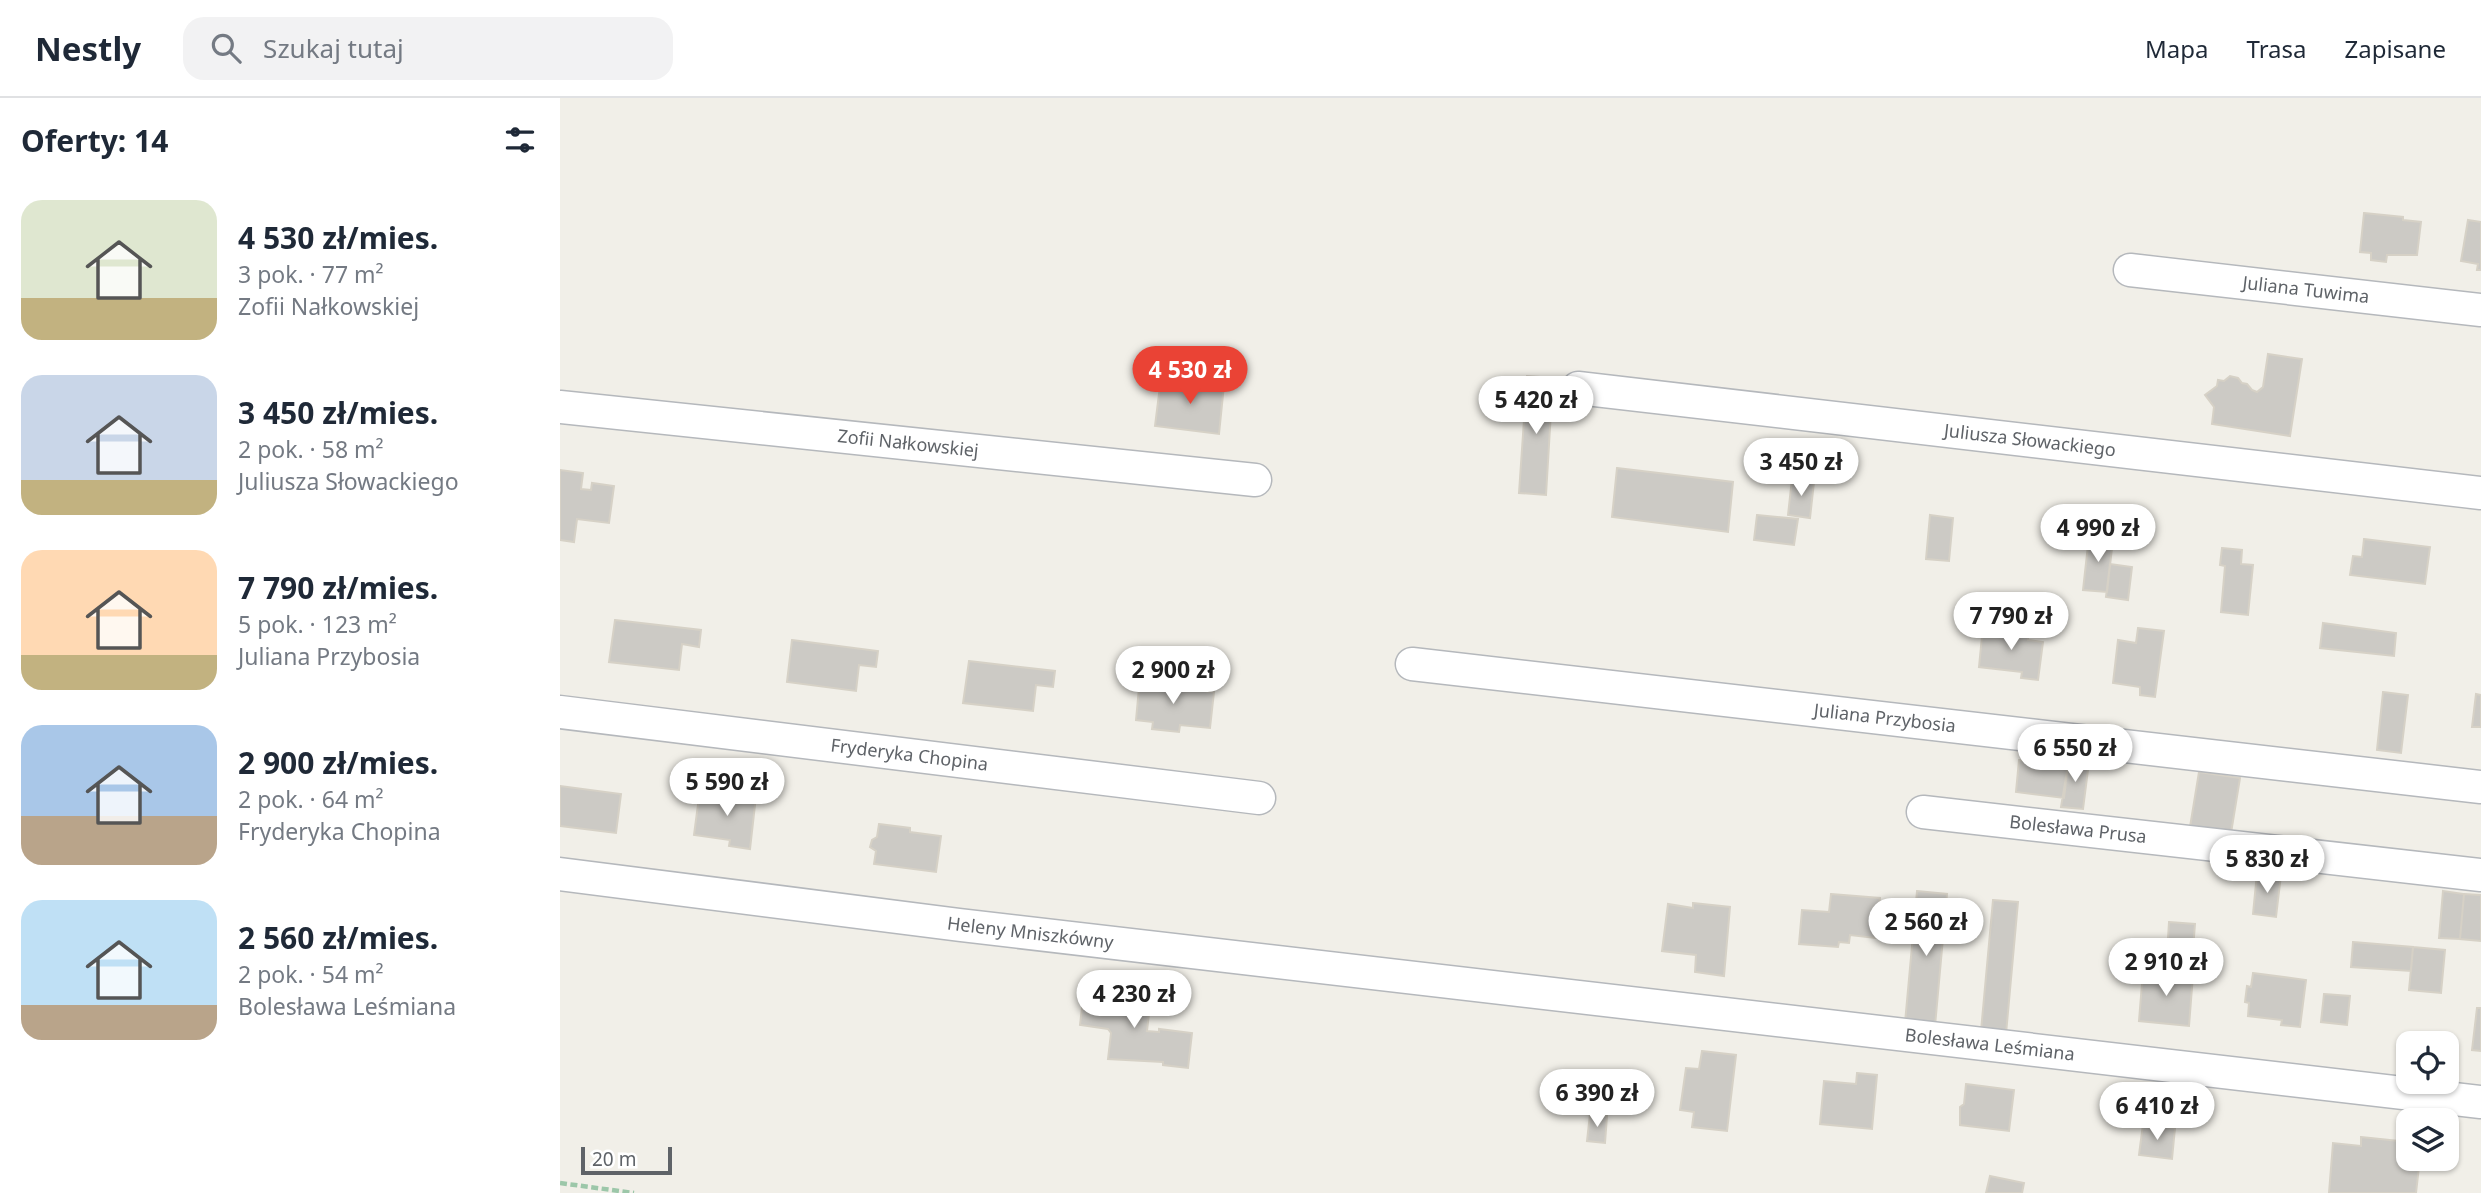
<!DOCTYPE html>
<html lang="pl">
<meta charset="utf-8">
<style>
:root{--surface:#fff;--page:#f2f2f3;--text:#1f2937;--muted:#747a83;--line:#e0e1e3;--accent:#ea4335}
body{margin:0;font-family:"Noto Sans",sans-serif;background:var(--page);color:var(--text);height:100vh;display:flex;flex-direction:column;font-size:26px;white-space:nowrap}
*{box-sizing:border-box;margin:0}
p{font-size:23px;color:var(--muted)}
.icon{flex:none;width:38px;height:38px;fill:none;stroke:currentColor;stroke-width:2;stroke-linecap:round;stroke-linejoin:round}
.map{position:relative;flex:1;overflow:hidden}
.side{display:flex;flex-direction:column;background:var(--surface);width:560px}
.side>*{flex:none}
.tools{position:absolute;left:1836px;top:933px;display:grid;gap:14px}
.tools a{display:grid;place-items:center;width:63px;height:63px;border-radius:14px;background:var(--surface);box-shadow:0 2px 5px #0004;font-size:35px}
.scale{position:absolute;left:21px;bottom:18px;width:91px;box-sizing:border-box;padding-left:7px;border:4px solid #5f6368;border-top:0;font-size:19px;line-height:24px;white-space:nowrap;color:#5f6368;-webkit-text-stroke:5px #fff;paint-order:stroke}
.price{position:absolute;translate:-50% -60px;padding:0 16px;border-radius:24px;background:#fff;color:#222;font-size:23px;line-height:46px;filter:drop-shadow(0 2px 4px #0008)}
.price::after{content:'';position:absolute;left:50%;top:42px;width:21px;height:16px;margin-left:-10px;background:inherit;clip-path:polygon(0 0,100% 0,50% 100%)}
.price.on{background:var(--accent);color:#fff}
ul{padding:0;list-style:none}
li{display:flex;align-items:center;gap:21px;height:175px;padding:0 21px}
li span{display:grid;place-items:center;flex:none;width:196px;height:140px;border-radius:21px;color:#555}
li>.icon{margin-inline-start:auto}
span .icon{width:84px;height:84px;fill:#fffc;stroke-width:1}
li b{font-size:30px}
h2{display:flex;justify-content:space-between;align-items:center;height:84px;padding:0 21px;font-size:30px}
header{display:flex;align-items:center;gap:42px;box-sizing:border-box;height:98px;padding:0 35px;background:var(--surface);border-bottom:2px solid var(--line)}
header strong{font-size:33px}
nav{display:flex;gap:38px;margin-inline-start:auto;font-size:24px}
.search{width:490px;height:63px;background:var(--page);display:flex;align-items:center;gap:18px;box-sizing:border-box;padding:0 24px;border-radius:21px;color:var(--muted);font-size:26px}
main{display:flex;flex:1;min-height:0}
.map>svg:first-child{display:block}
.building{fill:#cccac5;stroke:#d6d1c6;stroke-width:2}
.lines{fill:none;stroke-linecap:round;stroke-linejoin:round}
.street-casing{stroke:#b5b8bc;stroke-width:35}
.path{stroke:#9cc7a9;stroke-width:4.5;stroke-dasharray:7 3.5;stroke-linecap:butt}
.street{stroke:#fff;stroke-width:32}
.labels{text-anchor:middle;stroke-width:7;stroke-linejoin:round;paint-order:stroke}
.street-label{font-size:18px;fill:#5f6368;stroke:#fff}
</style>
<header>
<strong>Nestly</strong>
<div class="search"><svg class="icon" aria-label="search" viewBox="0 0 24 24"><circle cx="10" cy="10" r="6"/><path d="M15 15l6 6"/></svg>Szukaj tutaj</div>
<nav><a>Mapa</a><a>Trasa</a><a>Zapisane</a></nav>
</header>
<main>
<section class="side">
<h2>Oferty: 14<svg class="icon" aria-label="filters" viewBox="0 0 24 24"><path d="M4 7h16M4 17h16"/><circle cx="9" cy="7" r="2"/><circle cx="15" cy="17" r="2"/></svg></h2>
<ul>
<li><span style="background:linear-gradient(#dfe7d0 70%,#c2b280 0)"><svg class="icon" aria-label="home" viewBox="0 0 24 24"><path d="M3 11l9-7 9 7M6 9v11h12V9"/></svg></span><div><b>4 530 zł/mies.</b><p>3 pok. · 77 m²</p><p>Zofii Nałkowskiej</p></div></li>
<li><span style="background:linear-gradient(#c9d6e8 75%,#c2b280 0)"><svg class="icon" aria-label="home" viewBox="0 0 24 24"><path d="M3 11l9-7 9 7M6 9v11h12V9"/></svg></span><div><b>3 450 zł/mies.</b><p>2 pok. · 58 m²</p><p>Juliusza Słowackiego</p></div></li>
<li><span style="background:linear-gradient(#ffd9b3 75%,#c2b280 0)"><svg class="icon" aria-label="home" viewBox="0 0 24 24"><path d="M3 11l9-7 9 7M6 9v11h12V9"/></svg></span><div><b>7 790 zł/mies.</b><p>5 pok. · 123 m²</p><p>Juliana Przybosia</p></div></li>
<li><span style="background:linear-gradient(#a9c7e8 65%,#b9a48a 0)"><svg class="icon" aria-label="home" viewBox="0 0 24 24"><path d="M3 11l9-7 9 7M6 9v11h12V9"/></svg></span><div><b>2 900 zł/mies.</b><p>2 pok. · 64 m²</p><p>Fryderyka Chopina</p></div></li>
<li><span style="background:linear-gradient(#bfe0f5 75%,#b9a48a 0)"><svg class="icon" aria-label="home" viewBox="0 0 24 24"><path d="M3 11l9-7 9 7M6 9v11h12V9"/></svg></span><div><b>2 560 zł/mies.</b><p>2 pok. · 54 m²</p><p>Bolesława Leśmiana</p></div></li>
</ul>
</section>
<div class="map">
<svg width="1921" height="1095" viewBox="0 0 1921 1095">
<rect width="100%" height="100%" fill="#f1efe8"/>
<!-- building -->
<path class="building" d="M1804,115l39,4v3l18,2 -4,33h-30l-1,7 -15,-2v-7l-11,-1z
M1908,122l13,2v48h-4l1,-6 -17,-3z
M1708,256l34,5 -12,77 -78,-12 2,-17 -9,-12 12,-9 1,-6 6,1 6,-5 8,2 4,5 5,1 5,6 5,2 6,-5z
M967,278l26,2 -7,117 -27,-2z
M601,280l63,7 -5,49 -64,-8z
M1057,370l116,14 -5,50 -116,-15z
M0,372l23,3 -2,16 10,1 1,-7 22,3 -5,37 -32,-4 -3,23 -14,-2z
M1232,381l22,3 -4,36 -22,-3z
M1197,417l41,4 -4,26 -40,-5z
M1370,417l23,3 -4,43 -23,-2z
M1529,438l24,3 -6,53 -24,-2z
M1804,441l66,8 -5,37 -75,-9 3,-19 9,1z
M1662,450l20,2 -1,14 12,1 -5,50 -27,-3 4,-46 -5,-1z
M1550,466l22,3 -4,33 -22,-3z
M55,522l86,10 -2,17 -17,-3 -3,26 -70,-8z
M1763,525l73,10 -2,23 -74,-8z
M1423,528l46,6 -1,8 15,2 -5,38 -17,-2 1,-6 -43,-5z
M1578,530l26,3 -9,66 -15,-2v-8l-27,-4 5,-43 18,3z
M232,542l86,11 -2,16 -17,-2 -3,26 -69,-9z
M409,563l86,10 -2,16 -17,-2 -3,26 -70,-8z
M580,579l34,4 -1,7 41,4 -4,36 -30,-3 -1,7 -27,-3 1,-7 -17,-2z
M1823,594l25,3 -7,58 -24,-3z
M1916,596l5,1v32h-9z
M1506,661l23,3 -6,47 -22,-2 7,-42h-3z
M1459,662l49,5 -4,33 -48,-6z
M1639,674l41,6 -9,55 -41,-6z
M0,688l61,8 -5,39 -56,-7z
M158,693l38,5 -6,53 -21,-3 1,-6 -36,-5 5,-38 18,2z
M319,726l31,4v4l31,4 -5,36 -62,-8 2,-13 -6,-4 2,-7 5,-3z
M1697,775l24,2 -5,42 -23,-3z
M1357,793l30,3 -12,132 -30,-3z
M1883,793l21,3 -4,45 -21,-1z
M1271,796l49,4 -5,40 -25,-3 -1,8 -10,-1 -1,5 -39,-3 3,-34 27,2z
M1904,796l17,1v46l-21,-2z
M1433,802l25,2 -12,132 -25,-3z
M1133,805l37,4 -6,69 -29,-4 1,-17 -34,-4 6,-47 25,4z
M1609,824l26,2 -4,51 -25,-3z
M1793,844l60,5 -2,24 -60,-4z
M1853,849l32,3 -4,43 -32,-3z
M1583,873l50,4 -4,51 -50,-5z
M1693,875l53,7 -6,47 -19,-2 1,-5 -34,-4 1,-13 -4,-1 2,-16 4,1z
M524,892l26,3 -1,4 16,2 1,-4 19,3 5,7 -3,26 12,1v-3l33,4 -4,35 -25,-3v-3l-55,-3 3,-26 -3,-4 -28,-4z
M1764,896l26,2 -3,29 -26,-3z
M1917,910h4v43l-9,-1z
M1142,953l34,4 -9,76 -35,-4 2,-15 -14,-2 6,-42 13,1z
M1297,975l20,2 -5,54 -52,-5 4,-43 32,3z
M1406,986l48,6 -5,41 -49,-6v-18l4,-3z
M1030,1016l17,2 -2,27 -18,-2z
M1583,1026l32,4 -3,31 -33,-4z
M1801,1039l47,5v16h12l-4,35h-87l4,-50 28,3z
M1430,1078l34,7 -2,10h-36z"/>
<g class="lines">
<!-- street casing -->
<g class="street-casing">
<g id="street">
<path id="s1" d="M1570,172l351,40"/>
<path id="s2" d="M1018,290l903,105"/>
<path id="s3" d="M0,309l695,73"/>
<path id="s4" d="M852,566l1069,123"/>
<path id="s5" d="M0,614l699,86"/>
<path id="s6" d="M1363,714l558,63"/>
<path id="s7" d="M0,776l400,51 1521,177"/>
</g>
</g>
<!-- path -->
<path class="path" d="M0,1085l74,10"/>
<!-- street -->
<use href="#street" class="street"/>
</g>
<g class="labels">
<!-- street labels -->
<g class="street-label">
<text dy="6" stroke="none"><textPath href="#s1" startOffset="177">Juliana Tuwima</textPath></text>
<text dy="6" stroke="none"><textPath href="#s2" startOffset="455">Juliusza Słowackiego</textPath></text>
<text dy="6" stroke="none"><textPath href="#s3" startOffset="350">Zofii Nałkowskiej</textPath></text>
<text dy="6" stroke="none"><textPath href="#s4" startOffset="476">Juliana Przybosia</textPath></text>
<text dy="6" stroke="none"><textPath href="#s5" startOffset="352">Fryderyka Chopina</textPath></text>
<text dy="6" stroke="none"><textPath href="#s6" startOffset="156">Bolesława Prusa</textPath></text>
<text dy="6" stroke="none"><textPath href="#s7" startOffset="474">Heleny Mniszkówny</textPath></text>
<text dy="6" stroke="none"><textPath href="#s7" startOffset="1440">Bolesława Leśmiana</textPath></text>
</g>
</g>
</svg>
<div class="tools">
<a><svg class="icon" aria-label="locate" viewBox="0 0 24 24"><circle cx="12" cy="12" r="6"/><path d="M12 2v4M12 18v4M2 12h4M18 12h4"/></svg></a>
<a><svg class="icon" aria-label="layers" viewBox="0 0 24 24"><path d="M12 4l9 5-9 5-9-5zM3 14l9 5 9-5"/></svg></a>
</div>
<div class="scale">20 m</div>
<b class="price on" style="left:630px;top:308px">4 530 zł</b>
<b class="price" style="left:976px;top:338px">5 420 zł</b>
<b class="price" style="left:1241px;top:400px">3 450 zł</b>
<b class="price" style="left:1538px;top:466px">4 990 zł</b>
<b class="price" style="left:1451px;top:554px">7 790 zł</b>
<b class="price" style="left:613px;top:608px">2 900 zł</b>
<b class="price" style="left:1515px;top:686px">6 550 zł</b>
<b class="price" style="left:167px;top:720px">5 590 zł</b>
<b class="price" style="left:1707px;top:797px">5 830 zł</b>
<b class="price" style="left:1366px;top:860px">2 560 zł</b>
<b class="price" style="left:1606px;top:900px">2 910 zł</b>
<b class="price" style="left:574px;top:932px">4 230 zł</b>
<b class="price" style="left:1037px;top:1031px">6 390 zł</b>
<b class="price" style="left:1597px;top:1044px">6 410 zł</b>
</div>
</main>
